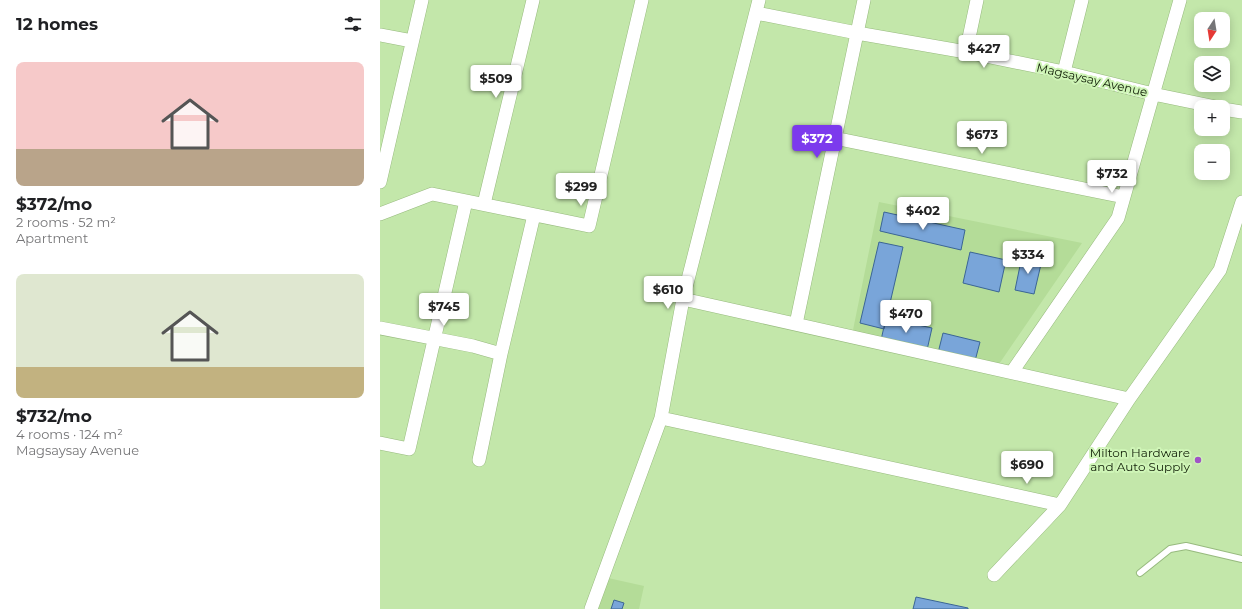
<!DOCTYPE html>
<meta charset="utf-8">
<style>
:root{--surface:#fff;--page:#f2f2f2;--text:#202124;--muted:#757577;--accent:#7c3aed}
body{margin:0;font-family:Montserrat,sans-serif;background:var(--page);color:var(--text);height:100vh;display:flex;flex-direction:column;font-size:15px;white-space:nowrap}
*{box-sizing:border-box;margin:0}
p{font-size:13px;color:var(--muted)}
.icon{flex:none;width:22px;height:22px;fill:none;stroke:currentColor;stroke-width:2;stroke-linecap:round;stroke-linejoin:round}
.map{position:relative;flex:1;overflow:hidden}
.details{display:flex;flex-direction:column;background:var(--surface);width:380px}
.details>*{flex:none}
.needle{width:26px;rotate:192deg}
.fabs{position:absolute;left:814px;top:12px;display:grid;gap:8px}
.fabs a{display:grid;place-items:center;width:36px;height:36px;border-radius:8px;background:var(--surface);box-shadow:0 2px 10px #0003;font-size:20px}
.price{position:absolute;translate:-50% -34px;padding:0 9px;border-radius:4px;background:#fff;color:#222;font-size:13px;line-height:26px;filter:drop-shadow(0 1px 2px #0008)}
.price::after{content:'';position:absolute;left:50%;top:24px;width:12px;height:9px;margin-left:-6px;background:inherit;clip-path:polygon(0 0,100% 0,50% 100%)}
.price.on{background:var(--accent);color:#fff}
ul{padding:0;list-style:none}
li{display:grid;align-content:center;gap:8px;height:212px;padding:0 16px}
li span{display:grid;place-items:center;height:124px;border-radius:8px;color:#555}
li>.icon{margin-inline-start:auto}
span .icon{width:72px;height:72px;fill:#fffc;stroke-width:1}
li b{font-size:17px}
h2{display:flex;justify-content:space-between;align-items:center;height:48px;padding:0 16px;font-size:17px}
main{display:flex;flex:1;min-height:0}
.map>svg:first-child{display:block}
.built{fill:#b4dc98}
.building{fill:#79a5d9;stroke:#3b6595}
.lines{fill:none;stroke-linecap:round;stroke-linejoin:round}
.service-casing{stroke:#97ba7e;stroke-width:8}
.minor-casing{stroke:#97ba7e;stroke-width:14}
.service{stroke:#fff;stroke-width:6}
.minor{stroke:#fff;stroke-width:13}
.poi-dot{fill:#a054c6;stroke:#cff5b7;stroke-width:1.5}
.labels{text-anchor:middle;stroke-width:4;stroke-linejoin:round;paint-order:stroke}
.street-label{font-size:12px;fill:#121f08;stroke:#cff5b7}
.poi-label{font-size:12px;fill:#121f08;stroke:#cff5b7;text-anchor:end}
</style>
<main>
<section class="details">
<h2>12 homes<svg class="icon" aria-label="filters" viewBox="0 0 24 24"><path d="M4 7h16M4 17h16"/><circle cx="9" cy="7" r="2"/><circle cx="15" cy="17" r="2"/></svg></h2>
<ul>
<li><span style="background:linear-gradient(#f6c9c9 70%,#b9a48a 0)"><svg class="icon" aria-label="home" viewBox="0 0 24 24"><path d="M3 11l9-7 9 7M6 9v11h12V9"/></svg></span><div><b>$372/mo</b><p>2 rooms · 52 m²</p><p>Apartment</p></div></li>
<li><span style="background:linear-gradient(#dfe7d0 75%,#c2b280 0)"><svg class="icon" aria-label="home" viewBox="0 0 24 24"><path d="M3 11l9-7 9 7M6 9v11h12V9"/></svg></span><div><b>$732/mo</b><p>4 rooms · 124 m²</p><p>Magsaysay Avenue</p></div></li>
</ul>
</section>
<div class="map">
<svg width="862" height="609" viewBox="0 0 862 609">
<rect width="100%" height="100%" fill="#c3e7aa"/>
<!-- built -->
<path class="built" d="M499,202l203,41 -85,124 -145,-32z
M228,578l36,8 -5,23h-43z"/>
<!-- building -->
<path class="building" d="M504,212l81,18 -4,20 -81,-19z
M499,242l24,5 -19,82 -24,-6z
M590,252l36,8 -7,32 -36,-9z
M642,256l20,4 -8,34 -19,-4z
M506,318l46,10 -5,22 -46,-10z
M563,333l37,9 -5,19 -37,-8z
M536,597l52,11v1h-55z
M234,600l10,3 -2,6h-11z"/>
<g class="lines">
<!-- service casing -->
<g class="service-casing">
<path id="service" d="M760,573l30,-24 16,-3 56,13"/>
</g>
<!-- minor casing -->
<g class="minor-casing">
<path id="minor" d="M376,13l101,20 109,19 98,20 89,22 63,13
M0,35l32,6
M586,52l11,-52
M684,72l18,-72
M843,109l19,3
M454,138l290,59
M0,182l42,-182
M104,204l49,-204
M0,214l52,-20 157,32 53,-226
M303,299l446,100
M416,324l68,-324
M0,328l93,18 28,8
M632,372l106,-154 62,-218
M281,418l399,87 69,-106 91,-129 22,-68
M0,443l29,6 57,-248
M99,460l22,-106 33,-139
M614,575l66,-70
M211,609l70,-191 22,-119 76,-299"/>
</g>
<!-- service -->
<use href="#service" class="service"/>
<!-- minor -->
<use href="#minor" class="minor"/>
</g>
<!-- markers -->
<circle class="poi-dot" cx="818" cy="460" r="4"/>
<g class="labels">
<!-- street labels -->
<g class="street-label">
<text transform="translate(712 80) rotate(13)" y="4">Magsaysay Avenue</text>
</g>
<!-- poi labels -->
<g class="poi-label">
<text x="810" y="457">Milton Hardware<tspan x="810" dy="14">and Auto Supply</tspan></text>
</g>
</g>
</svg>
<div class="fabs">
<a><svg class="needle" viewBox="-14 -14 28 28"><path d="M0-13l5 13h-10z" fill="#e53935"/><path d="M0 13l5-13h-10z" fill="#757577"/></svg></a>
<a><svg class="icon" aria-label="layers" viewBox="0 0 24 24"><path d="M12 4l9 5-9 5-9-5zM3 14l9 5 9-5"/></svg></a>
<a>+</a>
<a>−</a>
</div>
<b class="price" style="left:604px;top:69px">$427</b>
<b class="price" style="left:116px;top:99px">$509</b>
<b class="price" style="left:602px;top:155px">$673</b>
<b class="price on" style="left:437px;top:159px">$372</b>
<b class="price" style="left:732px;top:194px">$732</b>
<b class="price" style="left:201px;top:207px">$299</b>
<b class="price" style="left:543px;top:231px">$402</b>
<b class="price" style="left:648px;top:275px">$334</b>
<b class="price" style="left:288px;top:310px">$610</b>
<b class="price" style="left:64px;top:327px">$745</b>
<b class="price" style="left:526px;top:334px">$470</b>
<b class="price" style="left:647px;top:485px">$690</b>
</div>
</main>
